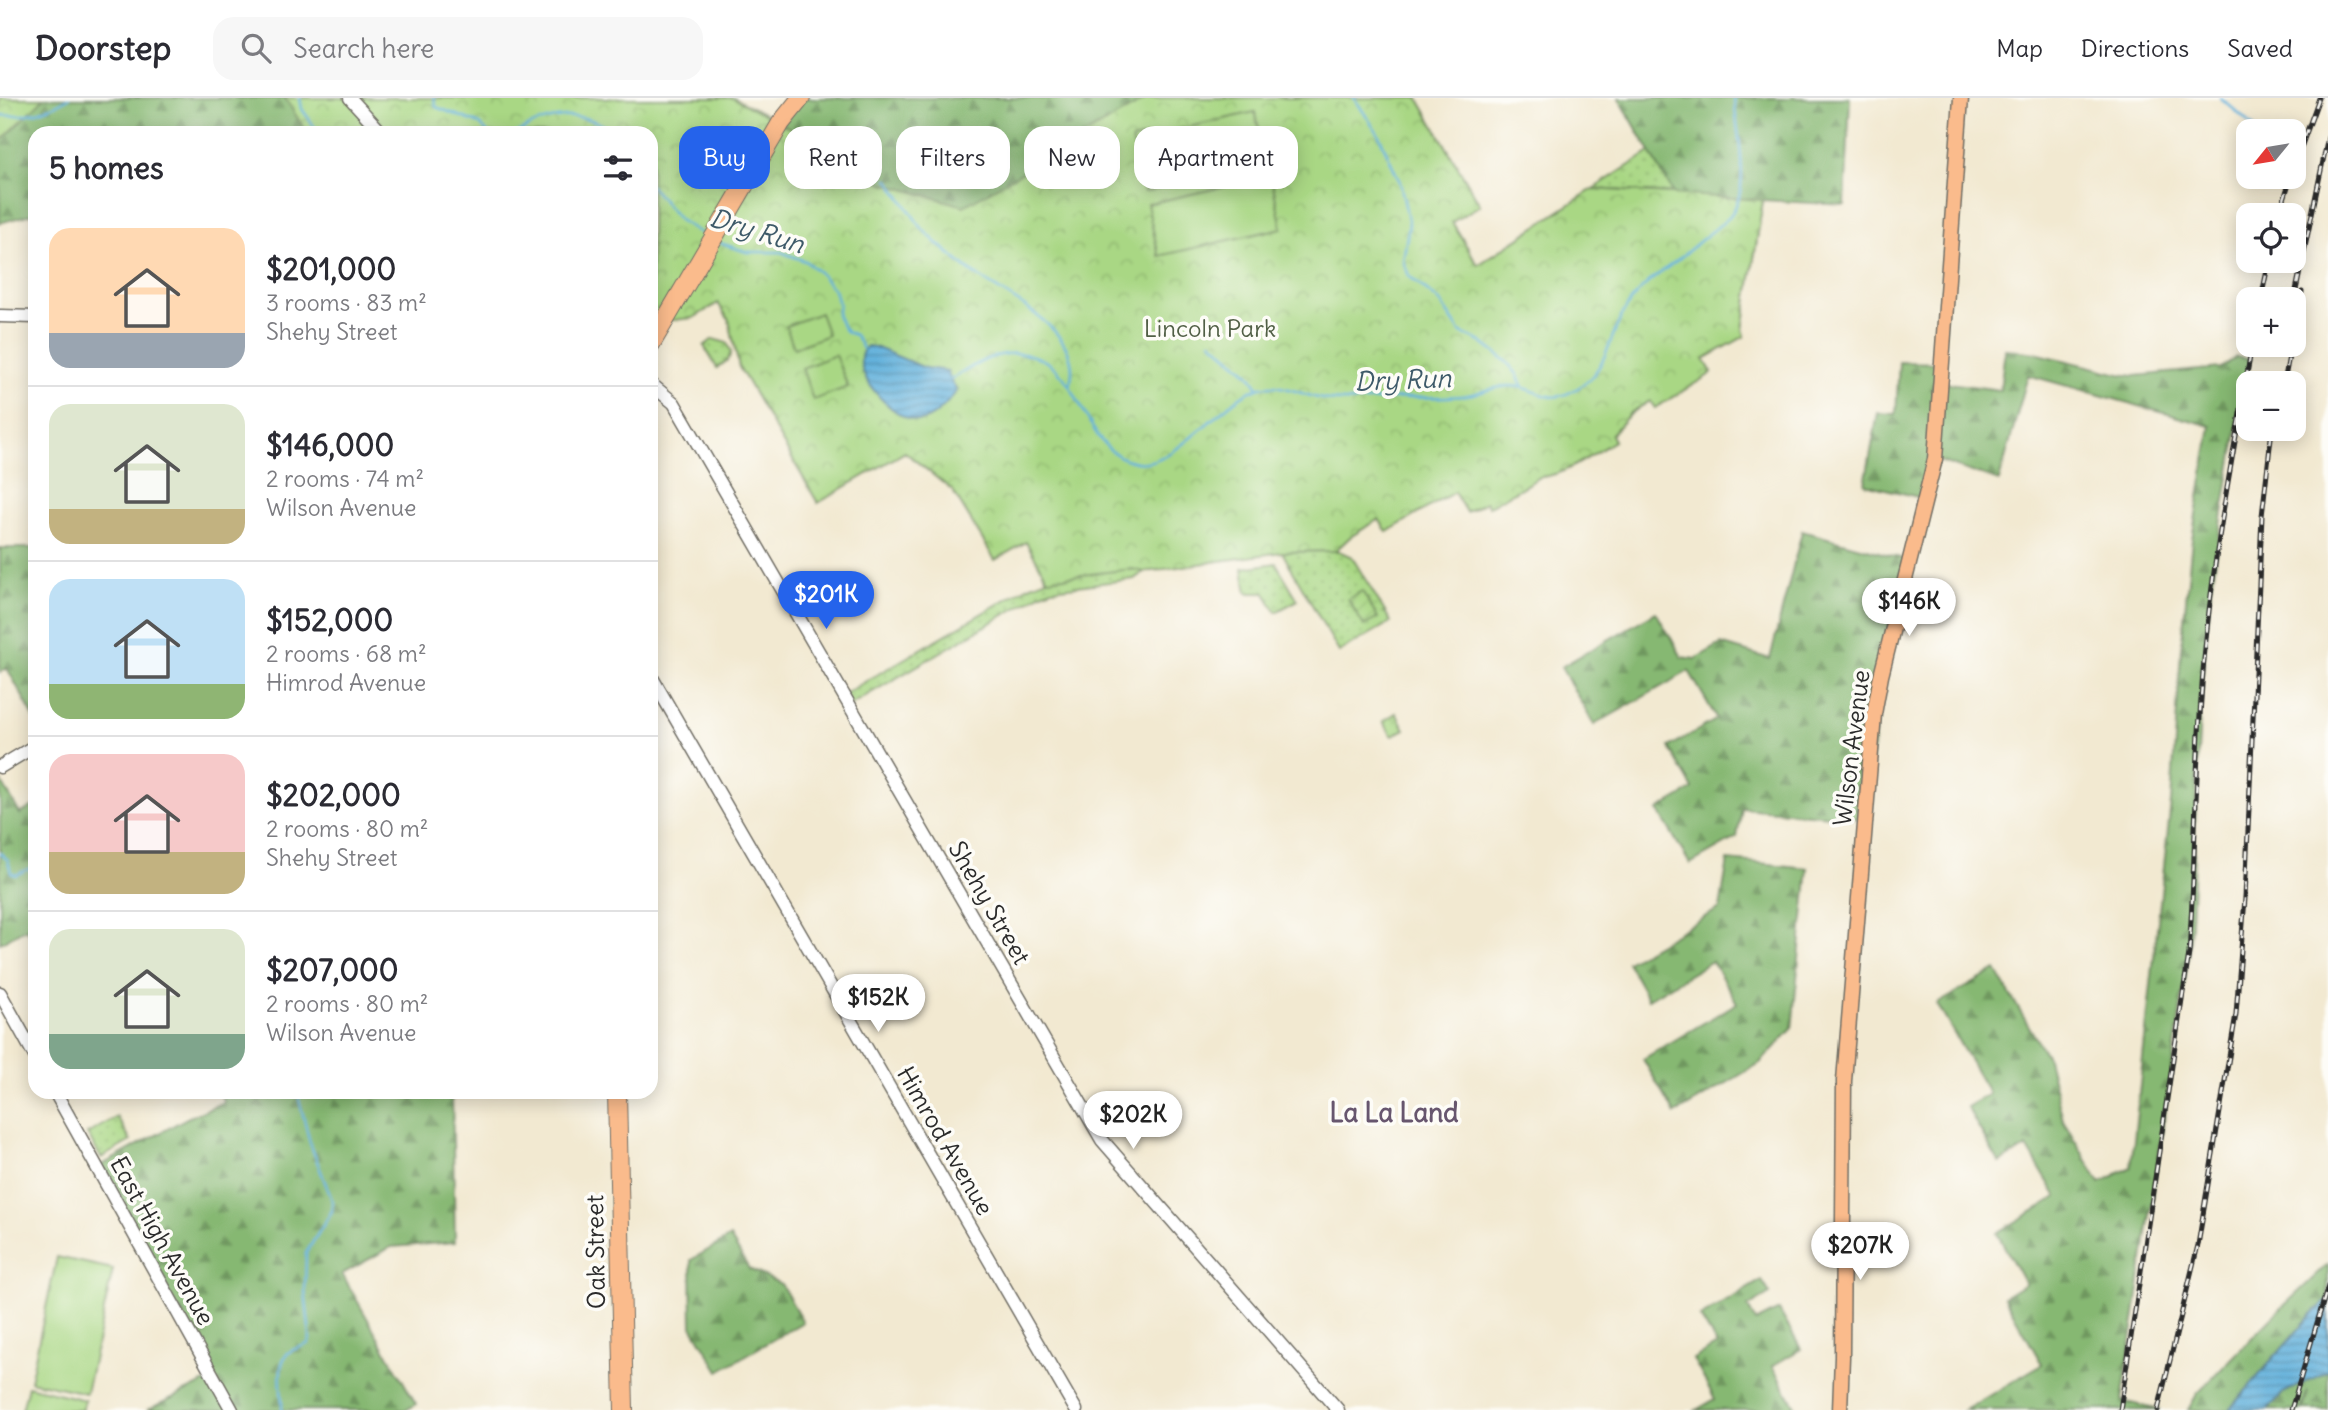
<!DOCTYPE html>
<meta charset="utf-8">
<style>
:root{--surface:#fff;--page:#f7f7f7;--text:#2b2b33;--muted:#7c7c81;--line:#e1e1e2;--accent:#2563eb}
body{margin:0;font-family:Delius,sans-serif;background:var(--page);color:var(--text);height:100vh;display:flex;flex-direction:column;font-size:26px;white-space:nowrap}
*{box-sizing:border-box;margin:0}
p{font-size:23px;color:var(--muted)}
.icon{flex:none;width:38px;height:38px;fill:none;stroke:currentColor;stroke-width:2;stroke-linecap:round;stroke-linejoin:round}
.map{position:relative;flex:1;overflow:hidden}
.details{position:absolute;left:28px;top:28px;width:630px;height:973px;display:flex;flex-direction:column;background:var(--surface);border-radius:21px;box-shadow:0 4px 18px #0003}
.details>*{flex:none}
.banner{position:absolute;left:679px;top:28px;width:665px;height:63px;display:flex;gap:14px}
.needle{width:46px;rotate:240deg}
.fabs{position:absolute;left:2236px;top:21px;display:grid;gap:14px}
.fabs a{display:grid;place-items:center;width:70px;height:70px;border-radius:14px;background:var(--surface);box-shadow:0 4px 18px #0003;font-size:35px}
.price{position:absolute;translate:-50% -60px;padding:0 16px;border-radius:24px;background:#fff;color:#222;font-size:23px;line-height:46px;filter:drop-shadow(0 2px 4px #0008)}
.price::after{content:'';position:absolute;left:50%;top:42px;width:21px;height:16px;margin-left:-10px;background:inherit;clip-path:polygon(0 0,100% 0,50% 100%)}
.price.selected{background:var(--accent);color:#fff}
ul{padding:0;list-style:none}
li{display:flex;align-items:center;gap:21px;height:175px;padding:0 21px}
li+li{border-top:2px solid var(--line)}
li span{display:grid;place-items:center;flex:none;width:196px;height:140px;border-radius:21px;color:#555}
li>.icon{margin-inline-start:auto}
span .icon{width:84px;height:84px;fill:#fffc;stroke-width:1}
li b{font-size:30px}
h2{display:flex;justify-content:space-between;align-items:center;height:84px;padding:0 21px;font-size:30px}
.pill{padding:0 24px;border-radius:21px;background:var(--surface);box-shadow:0 4px 18px #0003;font-size:24px;line-height:63px}
.pill.selected{background:var(--accent);color:#fff}
header{display:flex;align-items:center;gap:42px;box-sizing:border-box;height:98px;padding:0 35px;background:var(--surface);border-bottom:2px solid var(--line)}
header strong{font-size:33px}
nav{display:flex;gap:38px;margin-inline-start:auto;font-size:24px}
.search{width:490px;height:63px;background:var(--page);display:flex;align-items:center;gap:18px;box-sizing:border-box;padding:0 24px;border-radius:21px;color:var(--muted);font-size:26px}
.map>svg:first-child{display:block}
.grass{fill:url(#grass-dots);stroke:#6a8158;stroke-width:2}
.forest{fill:url(#forest-firs);stroke:#58724e;stroke-width:2}
.park{fill:url(#park-crowns);stroke:#6a8158;stroke-width:2}
.garden{fill:url(#garden-furrows);stroke:#6a8158;stroke-width:2}
.pitch{fill:#a9d784;stroke:#6a8158;stroke-width:2}
.water{fill:url(#water-rules);stroke:#466e84;stroke-width:2}
.lines{fill:none;stroke-linecap:round;stroke-linejoin:round}
.stream{stroke:#62b1dc;stroke-width:2.5}
.minor-casing{stroke:#716e65;stroke-width:15}
.major-casing{stroke:#716e65;stroke-width:17}
.highway-casing{stroke:#716e65;stroke-width:20}
.minor{stroke:#fff;stroke-width:12}
.major{stroke:#fabb8c;stroke-width:14}
.highway{stroke:#fabb8c;stroke-width:18}
.rail-casing{stroke:#2b2b2b;stroke-width:5}
.rail{stroke:#fdfcf7;stroke-width:2.5;stroke-dasharray:8;stroke-linecap:butt}
.labels{text-anchor:middle;stroke-width:7;stroke-linejoin:round;paint-order:stroke}
.park-label{font-size:24px;fill:#515f46;stroke:#fdfcf7}
.street-label{font-size:24px;fill:#2b2b2b;stroke:#fdfcf7}
.water-label{font-size:26px;font-style:italic;fill:#3e5a69;stroke:#fdfcf7}
.neighbourhood-label{font-size:26px;font-weight:bold;fill:#67566e;stroke:#fdfcf7}
</style>
<header>
<strong>Doorstep</strong>
<div class="search"><svg class="icon" aria-label="search" viewBox="0 0 24 24"><circle cx="10" cy="10" r="6"/><path d="M15 15l6 6"/></svg>Search here</div>
<nav><a>Map</a><a>Directions</a><a>Saved</a></nav>
</header>
<div class="map">
<svg width="2328" height="1312" viewBox="0 0 2328 1312">
<defs>
<pattern id="grass-dots" width="8" height="8" patternUnits="userSpaceOnUse" patternTransform="scale(1.75)"><rect width="8" height="8" fill="#a9d784"/><path d="M2 2h.1M6 6h.1" fill="none" stroke="#92b972" stroke-width="1.8" stroke-linecap="round"/></pattern>
<pattern id="forest-firs" width="22" height="20" patternUnits="userSpaceOnUse" patternTransform="scale(1.75)"><rect width="22" height="20" fill="#86b872"/><path d="M5 1l3.5 6h-7zM16 11l3.5 6h-7z" fill="#6e965e"/></pattern>
<pattern id="park-crowns" width="20" height="18" patternUnits="userSpaceOnUse" patternTransform="scale(1.75)"><rect width="20" height="18" fill="#a9d784"/><path d="M2 6a3 3 0 1 1 6 0M12 15a3 3 0 1 1 6 0" fill="none" stroke="#92b972"/></pattern>
<pattern id="garden-furrows" width="10" height="10" patternUnits="userSpaceOnUse" patternTransform="scale(1.75)"><rect width="10" height="10" fill="#a9d784"/><path d="M-1 1l2-2M0 10L10 0M9 11l2-2" fill="none" stroke="#92b972"/></pattern>
<pattern id="water-rules" width="6" height="5" patternUnits="userSpaceOnUse" patternTransform="scale(1.75)"><rect width="6" height="5" fill="#62b1dc"/><path d="M0 2.5h6" fill="none" stroke="#5190b3"/></pattern>
</defs>
<rect width="100%" height="100%" fill="#fdfcf7"/>
<filter id="ink" filterUnits="userSpaceOnUse"><feTurbulence type="fractalNoise" baseFrequency=".0143" numOctaves="2"/><feDisplacementMap in="SourceGraphic" scale="14" xChannelSelector="R" yChannelSelector="G"/><feConvolveMatrix kernelMatrix="1 2 1 2 8 2 1 2 1" color-interpolation-filters="sRGB"/></filter>
<filter id="wash" filterUnits="userSpaceOnUse"><feTurbulence type="fractalNoise" baseFrequency=".00686" numOctaves="4" result="noise"/><feDisplacementMap in="SourceGraphic" scale="28" xChannelSelector="R" yChannelSelector="G"/><feGaussianBlur stdDeviation="1.57" result="paint"/><feColorMatrix in="noise" values="0 0 0 0 0 0 0 0 0 0 0 0 0 0 0 0 0 1.4 0 .05"/><feComposite in="paint" operator="in"/></filter>
<g filter="url(#wash)">
<rect width="100%" height="100%" fill="#f2e9d1"/>
<!-- grass -->
<path class="grass" d="M1650,54l25,42 -82,-5z
M713,241l14,4 4,9 -3,8 -11,8 -13,-22z
M1327,452l12,1 13,6 39,65 -52,30 -57,-100z
M1034,457l127,15 -17,2 -10,7 -82,10 -10,4 -192,112 -6,-11 185,-108 18,-7z
M1276,465l22,37 -22,12 -11,-19h-18l-4,-25z
M117,1019l14,24 -30,17 -14,-24z"/>
<!-- forest -->
<path class="forest" d="M0,0h733l48,24 20,-24h347l-73,43 343,-43 62,107 -28,17 26,43 115,-76 81,5 -55,-96h231l-5,107 -82,-5 -20,129 2,7 -41,23 8,14 -57,35 -5,-7c-17,9 -27,19 -39,34l3,6c-22,14 -48,34 -74,36l-51,29 -3,-4 -20,10 -12,-20 -67,40 -8,-13 -29,18 -15,14 -301,4 -8,-13 -31,18 -42,-69 -48,-39 -87,51 -79,-136 -10,-47 -11,-17 -25,15 -42,-185h-616v80l-35,10z
M2005,251l30,4 85,21 15,2 86,-8 15,-11 14,2c-18,100 -37,199 -46,300 -9,98 -8,196 -15,294l-67,448 38,9h-195l77,-46 -38,-67 21,-13 -28,-51 60,-36 -30,-50 -28,16 -32,-56 22,-13 -52,-90 59,-34 52,89 15,61 37,63 31,-16 40,-365 10,-151 11,-112 19,-113 -183,-51 -29,106 -63,-21 -10,39 -61,-15 13,-71 18,1 3,-52 43,1 -1,19 59,8z
M1802,433l109,30 -30,115 -16,143 -123,-11 -5,29 -47,27 -32,-54 35,-21 -24,-42 48,-28 -28,-48 -95,54 -33,-58 95,-55 26,45 13,2 26,-15 49,15z
M0,450h35v171l-28,-51 -7,4z
M0,681l20,35 15,-9v133l-10,-9 -25,14z
M1728,762l80,8 -16,161 -32,34 -85,51 -32,-55 94,-56 -25,-42 -64,38 -21,-37 93,-54z
M219,994h233l3,150 -64,5 -49,27 74,130 -10,6h-259l67,-32 -117,-210 90,-50 37,-16z
M730,1139l19,32 32,15 22,38 -84,49 -27,-45 -1,-66z
M2328,1166v36l-16,14 -83,96h-41l9,-16 73,-75z
M1762,1182l8,14 -22,13 8,15 23,-12 22,39 -29,17 25,44h-101l19,-11 -22,-40 24,-14 -17,-28z
M2328,1273v39h-25l5,-19 -7,19h-34l16,-17z"/>
<!-- park -->
<path class="park" d="M0,0h44l-44,44z
M285,0h448l48,25 102,60 81,23 184,-108h270l62,107 -28,17 26,43 115,-76 170,11 -20,129 2,7 -41,23 8,14 -57,35 -5,-7 -20,12 -19,22 3,6c-22,14 -48,34 -74,36l-51,29 -3,-4 -20,10 -12,-20 -67,40 -8,-13 -29,18 -15,14 -53,1 -138,20 -12,-3 -84,10 -22,-37 -31,18 -42,-69 -48,-39 -87,51 -79,-136 -10,-47 -11,-17 -25,15 -29,3 -13,23v-211h-344z
M1396,615l9,16 -13,7 -9,-15z"/>
<!-- garden -->
<path class="garden" d="M1362,493l16,27 -14,8 -16,-27z"/>
<!-- pitch -->
<path class="pitch" d="M1255,14l12,52 -123,28 -12,-52z
M1271,78l11,52 -123,28 -12,-52z
M820,215l8,22 -34,13 -8,-22z
M835,257l13,32 -35,13 -11,-32z
M57,1159l56,12 -27,124 -56,-12z
M28,1288l57,14 -3,10h-60z"/>
<!-- water -->
<path class="water" d="M867,248l8,1 50,21 23,3 2,9 7,11c-8,10 -24,30 -38,30 -25,0 -76,-54 -52,-75z
M2328,1202v71l-45,22 -16,17h-38l83,-96z"/>
<g class="lines">
<!-- stream -->
<path class="stream" d="M300,0l2,11 17,24
M434,0l2,9 44,17 8,9
M1354,0l24,35 22,49 9,42 -6,37 6,15 31,26 21,31 20,9 25,19 11,13 6,14
M2221,0l37,33
M0,17c26,3 46,-4 69,-17
M516,35c30,-18 70,-25 98,0
M888,81c12,16 22,34 34,49 10,12 24,22 36,33 34,33 129,63 112,124
M651,88l28,34 28,17
M720,145l27,9h34l24,9 14,11 15,18 5,15 -2,9 6,14 4,4 8,3 8,14
M1211,243l38,33 9,13
M950,282c15,-8 29,-20 46,-24 9,-3 18,-3 27,-2 64,7 54,98 113,108 40,7 86,-65 125,-75 21,-5 47,11 67,13 25,3 51,0 75,-2 19,-1 39,0 58,-2 16,-1 31,-9 47,-10 31,-1 36,23 70,2 31,-18 31,-57 51,-84 12,-18 30,-30 47,-43 16,-13 32,-27 49,-40 30,-27 11,-87 9,-123
M0,755l8,7 3,13 5,2 12,-6 7,1
M282,1312c1,-17 -7,-44 6,-57 6,-5 15,-6 21,-10l1,-6 -5,-46 1,-38 26,-42v-11l-22,-57 -11,-44"/>
</g>
</g>
<g filter="url(#ink)">
<g class="lines">
<!-- minor casing -->
<g class="minor-casing">
<path id="minor" d="M350,0l32,35
M0,218l35,1
M651,286l23,19 428,737 236,270
M651,578l425,734
M0,669l35,-21
M0,895l35,63
M55,994l177,318"/>
</g>
<!-- major casing -->
<g class="major-casing">
<path id="major" d="M1840,1312l2,-53 2,-276 30,-367 7,-38 54,-217 26,-361"/>
</g>
<!-- highway casing -->
<g class="highway-casing">
<path id="highway" d="M651,246l130,-221 20,-25
M617,994l7,318"/>
</g>
<!-- minor -->
<use href="#minor" class="minor"/>
<!-- major -->
<use href="#major" class="major"/>
<!-- highway -->
<use href="#highway" class="highway"/>
<!-- rail casing -->
<g class="rail-casing">
<path id="rail" d="M2294,69l25,-69
M2279,117l12,-38
M2261,201l8,-38
M2294,202l34,-163
M2294,231l8,-37
M2284,285l7,-38
M2120,1312l69,-457c7,-98 6,-195 15,-293 9,-106 30,-210 48,-315
M2158,1312l40,-165 38,-231 9,-116 17,-382 10,-87
M2291,1312l37,-124"/>
</g>
<!-- rail -->
<use href="#rail" class="rail"/>
</g>
</g>
<g class="labels">
<!-- park labels -->
<g class="park-label">
<text x="1210" y="239">Lincoln Park</text>
</g>
<!-- street labels -->
<g class="street-label">
<text transform="translate(1852 650) rotate(-83)" y="8">Wilson Avenue</text>
<text transform="translate(989 805) rotate(60)" y="8">Shehy Street</text>
<text transform="translate(945 1043) rotate(60)" y="8">Himrod Avenue</text>
<text transform="translate(162 1143) rotate(61)" y="8">East High Avenue</text>
<text transform="translate(596 1154) rotate(-91)" y="8">Oak Street</text>
</g>
<!-- water labels -->
<g class="water-label">
<text transform="translate(757 133) rotate(17)" y="9">Dry Run</text>
<text transform="translate(1403 282) rotate(-2)" y="9">Dry Run</text>
</g>
<!-- neighbourhood labels -->
<g class="neighbourhood-label">
<text x="1394" y="1024">La La Land</text>
</g>
</g>
</svg>
<div class="fabs">
<a><svg class="needle" viewBox="-14 -14 28 28"><path d="M0-13l5 13h-10z" fill="#e53935"/><path d="M0 13l5-13h-10z" fill="#7c7c81"/></svg></a>
<a><svg class="icon" aria-label="locate" viewBox="0 0 24 24"><circle cx="12" cy="12" r="6"/><path d="M12 2v4M12 18v4M2 12h4M18 12h4"/></svg></a>
<a>+</a>
<a>−</a>
</div>
<b class="price selected" style="left:826px;top:533px">$201K</b>
<b class="price" style="left:1909px;top:540px">$146K</b>
<b class="price" style="left:878px;top:936px">$152K</b>
<b class="price" style="left:1133px;top:1053px">$202K</b>
<b class="price" style="left:1860px;top:1184px">$207K</b>
<div class="banner">
<a class="pill selected">Buy</a>
<a class="pill">Rent</a>
<a class="pill">Filters</a>
<a class="pill">New</a>
<a class="pill">Apartment</a>
</div>
<section class="details">
<h2>5 homes<svg class="icon" aria-label="filters" viewBox="0 0 24 24"><path d="M4 7h16M4 17h16"/><circle cx="9" cy="7" r="2"/><circle cx="15" cy="17" r="2"/></svg></h2>
<ul>
<li><span style="background:linear-gradient(#ffd9b3 75%,#9aa5b1 0)"><svg class="icon" aria-label="home" viewBox="0 0 24 24"><path d="M3 11l9-7 9 7M6 9v11h12V9"/></svg></span><div><b>$201,000</b><p>3 rooms · 83 m²</p><p>Shehy Street</p></div></li>
<li><span style="background:linear-gradient(#dfe7d0 75%,#c2b280 0)"><svg class="icon" aria-label="home" viewBox="0 0 24 24"><path d="M3 11l9-7 9 7M6 9v11h12V9"/></svg></span><div><b>$146,000</b><p>2 rooms · 74 m²</p><p>Wilson Avenue</p></div></li>
<li><span style="background:linear-gradient(#bfe0f5 75%,#8fb573 0)"><svg class="icon" aria-label="home" viewBox="0 0 24 24"><path d="M3 11l9-7 9 7M6 9v11h12V9"/></svg></span><div><b>$152,000</b><p>2 rooms · 68 m²</p><p>Himrod Avenue</p></div></li>
<li><span style="background:linear-gradient(#f6c9c9 70%,#c2b280 0)"><svg class="icon" aria-label="home" viewBox="0 0 24 24"><path d="M3 11l9-7 9 7M6 9v11h12V9"/></svg></span><div><b>$202,000</b><p>2 rooms · 80 m²</p><p>Shehy Street</p></div></li>
<li><span style="background:linear-gradient(#dfe7d0 75%,#7fa58c 0)"><svg class="icon" aria-label="home" viewBox="0 0 24 24"><path d="M3 11l9-7 9 7M6 9v11h12V9"/></svg></span><div><b>$207,000</b><p>2 rooms · 80 m²</p><p>Wilson Avenue</p></div></li>
</ul>
</section>
</div>
